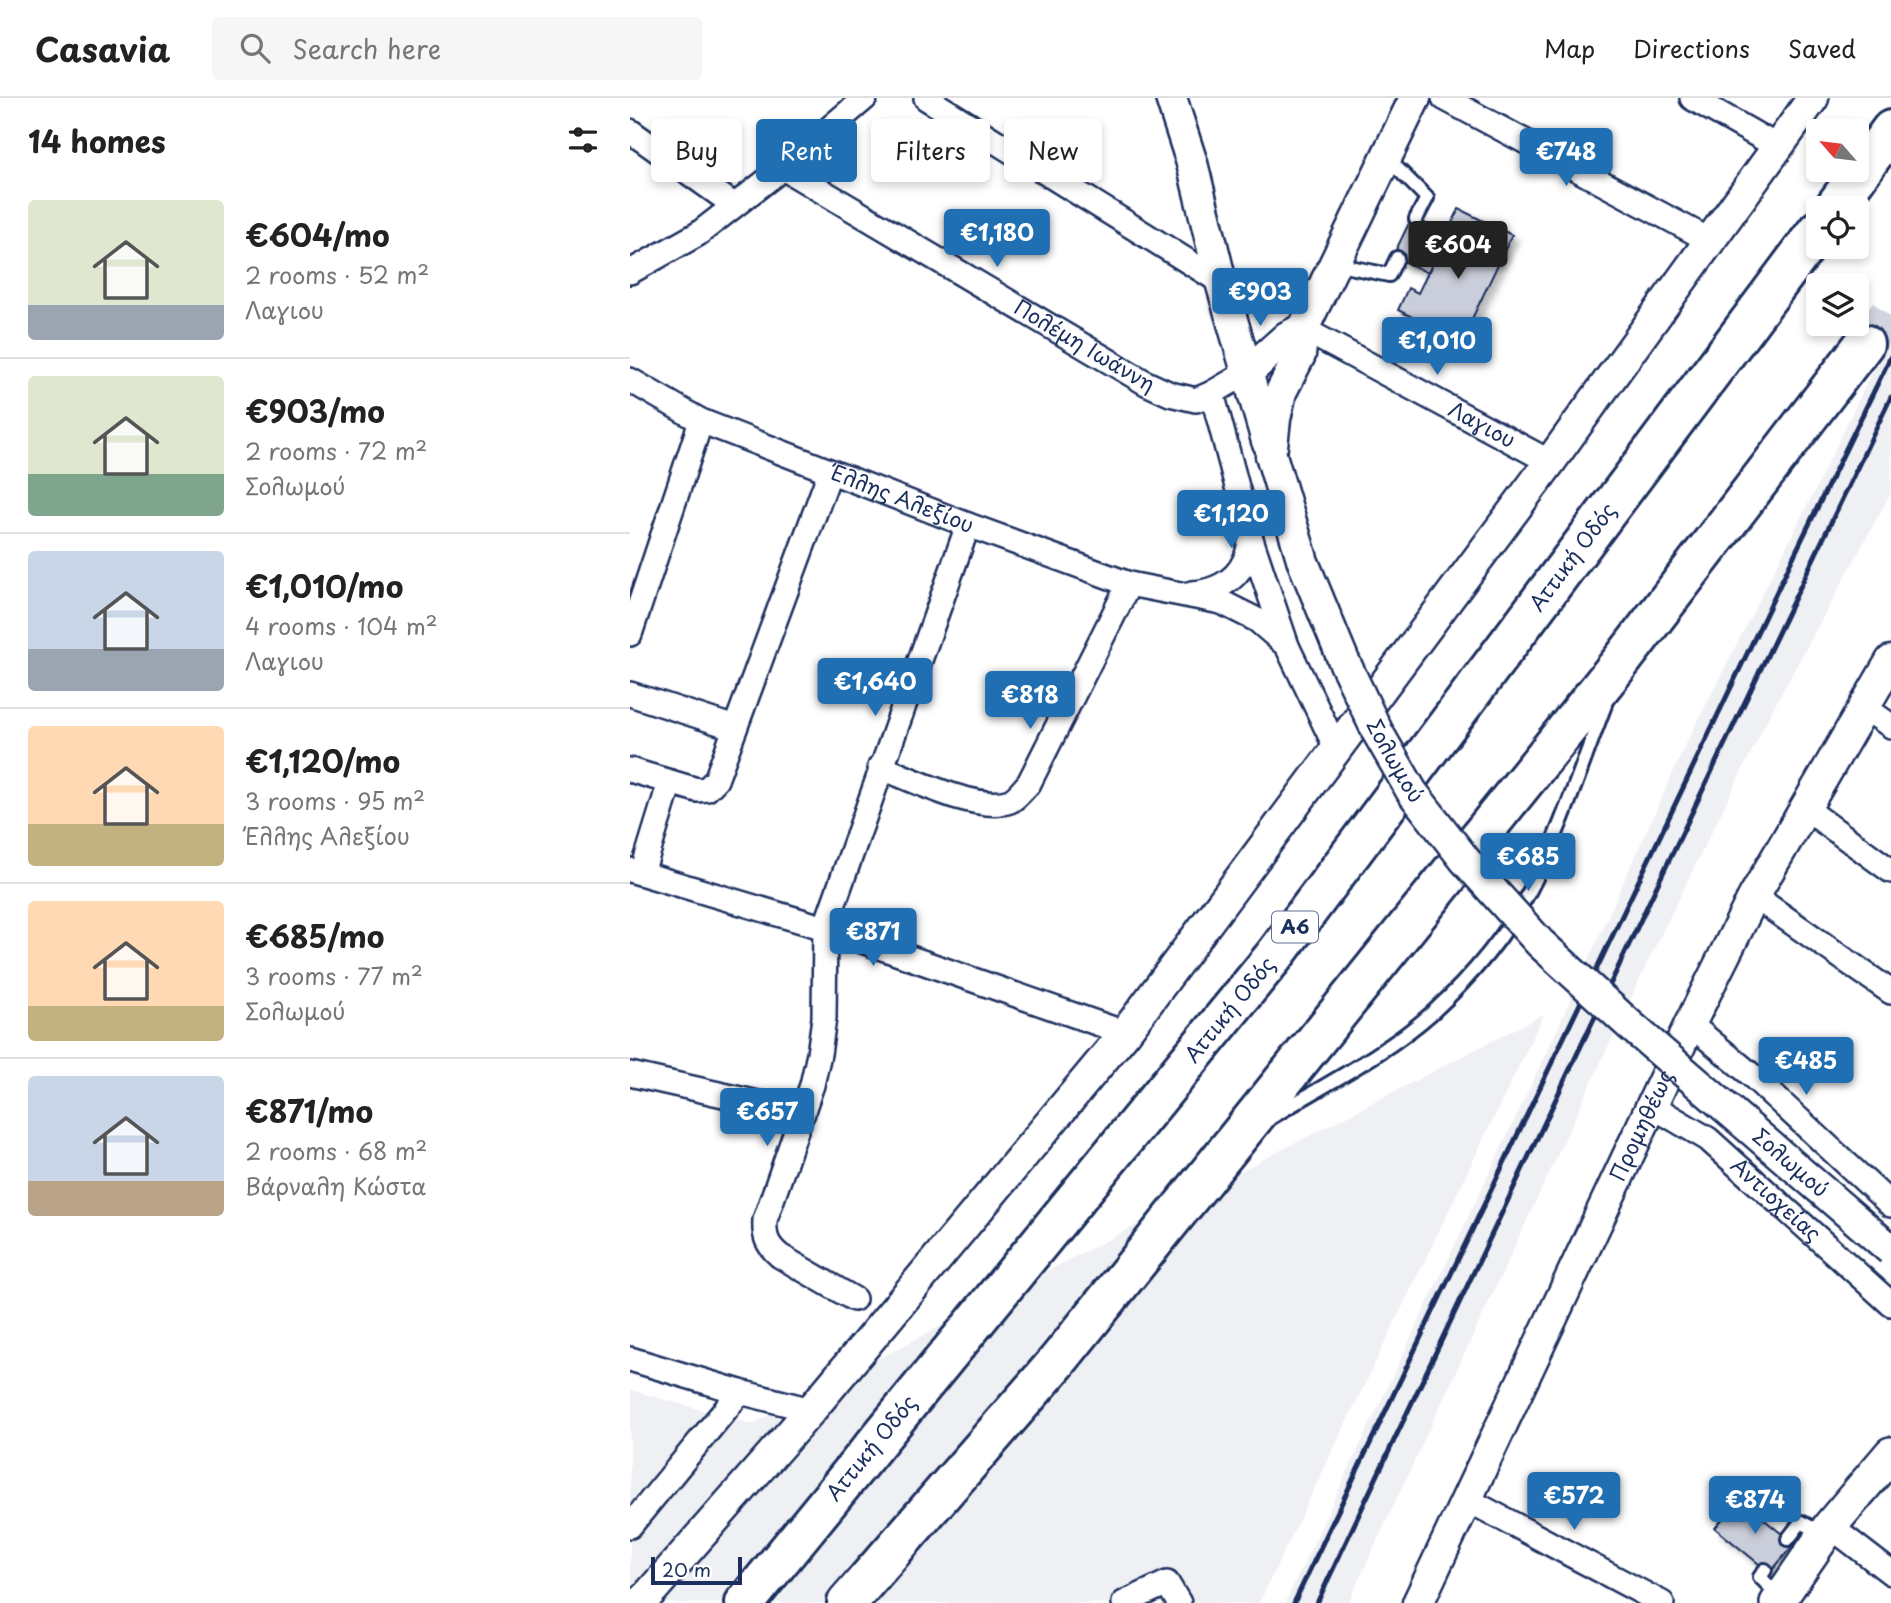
<!DOCTYPE html>
<meta charset="utf-8">
<style>
:root{--surface:#fff;--page:#f6f6f6;--text:#222;--muted:#767676;--line:#e0e0e0;--accent:#1f6fb2}
body{margin:0;font-family:"Playpen Sans",sans-serif;background:var(--page);color:var(--text);height:100vh;display:flex;flex-direction:column;font-size:26px;white-space:nowrap}
*{box-sizing:border-box;margin:0}
p{font-size:23px;color:var(--muted)}
.icon{flex:none;width:38px;height:38px;fill:none;stroke:currentColor;stroke-width:2;stroke-linecap:round;stroke-linejoin:round}
.map{position:relative;flex:1;overflow:hidden}
.details{display:flex;flex-direction:column;background:var(--surface);width:630px}
.details>*{flex:none}
.guide{position:absolute;left:21px;top:21px;width:665px;height:63px;display:flex;gap:14px}
.needle{width:46px;rotate:298deg}
.controls{position:absolute;left:1176px;top:21px;display:grid;gap:14px}
.controls a{display:grid;place-items:center;width:63px;height:63px;border-radius:7px;background:var(--surface);box-shadow:0 4px 10px #0003;font-size:35px}
.scale{position:absolute;left:21px;bottom:18px;width:91px;box-sizing:border-box;padding-left:7px;border:4px solid #1b2f5e;border-top:0;font-size:19px;line-height:24px;white-space:nowrap;color:#1b2f5e;-webkit-text-stroke:5px #fff;paint-order:stroke}
.price{position:absolute;translate:-50% -60px;padding:0 16px;border-radius:7px;background:var(--accent);color:#fff;font-size:23px;line-height:46px;filter:drop-shadow(0 2px 4px #0008)}
.price::after{content:'';position:absolute;left:50%;top:42px;width:21px;height:16px;margin-left:-10px;background:inherit;clip-path:polygon(0 0,100% 0,50% 100%)}
.price.active{background:#222;color:#fff}
ul{padding:0;list-style:none}
li{display:flex;align-items:center;gap:21px;height:175px;padding:0 28px}
li+li{border-top:2px solid var(--line)}
li span{display:grid;place-items:center;flex:none;width:196px;height:140px;border-radius:7px;color:#555}
li>.icon{margin-inline-start:auto}
span .icon{width:84px;height:84px;fill:#fffc;stroke-width:1}
li b{font-size:30px}
h2{display:flex;justify-content:space-between;align-items:center;height:84px;padding:0 28px;font-size:30px}
.tag{padding:0 24px;border-radius:7px;background:var(--surface);box-shadow:0 4px 10px #0003;font-size:24px;line-height:63px}
.tag.active{background:var(--accent);color:#fff}
header{display:flex;align-items:center;gap:42px;box-sizing:border-box;height:98px;padding:0 35px;background:var(--surface);border-bottom:2px solid var(--line)}
header strong{font-size:33px}
nav{display:flex;gap:38px;margin-inline-start:auto;font-size:24px}
.search{width:490px;height:63px;background:var(--page);display:flex;align-items:center;gap:18px;box-sizing:border-box;padding:0 24px;border-radius:7px;color:var(--muted);font-size:26px}
main{display:flex;flex:1;min-height:0}
.map>svg:first-child{display:block}
.built{fill:#eff0f4}
.building{fill:#caceda;stroke:#1b2f5e;stroke-width:2;filter:url(#shadow)}
.lines{fill:none;stroke-linecap:round;stroke-linejoin:round}
.motorway-tunnel{stroke:#d1d5df;stroke-width:38;stroke-dasharray:38 19;stroke-linecap:butt}
.service-casing{stroke:#1b2f5e;stroke-width:18}
.minor-casing{stroke:#1b2f5e;stroke-width:28}
.tertiary-casing{stroke:#1b2f5e;stroke-width:35}
.secondary-casing{stroke:#1b2f5e;stroke-width:38}
.motorway-casing{stroke:#1b2f5e;stroke-width:44}
.service{stroke:#fff;stroke-width:12}
.minor{stroke:#fff;stroke-width:23}
.tertiary{stroke:#fff;stroke-width:30}
.secondary{stroke:#fff;stroke-width:33}
.motorway{stroke:#fff;stroke-width:38}
.rail{stroke:#1b2f5e;stroke-width:5}
.tertiary-bridge-casing{stroke:#1b2f5e;stroke-width:35;stroke-linecap:butt}
.tertiary-bridge{stroke:#fff;stroke-width:30}
.labels{text-anchor:middle;stroke-width:5;stroke-linejoin:round;paint-order:stroke}
.shield{fill:#fff;stroke:#5f6d8e;stroke-width:2}
.shield-label{font-size:19px;font-weight:bold;fill:#1b2f5e}
.street-label{font-size:21px;fill:#1b2f5e;stroke:#fff}
</style>
<header>
<strong>Casavia</strong>
<div class="search"><svg class="icon" aria-label="search" viewBox="0 0 24 24"><circle cx="10" cy="10" r="6"/><path d="M15 15l6 6"/></svg>Search here</div>
<nav><a>Map</a><a>Directions</a><a>Saved</a></nav>
</header>
<main>
<section class="details">
<h2>14 homes<svg class="icon" aria-label="filters" viewBox="0 0 24 24"><path d="M4 7h16M4 17h16"/><circle cx="9" cy="7" r="2"/><circle cx="15" cy="17" r="2"/></svg></h2>
<ul>
<li><span style="background:linear-gradient(#dfe7d0 75%,#9aa5b1 0)"><svg class="icon" aria-label="home" viewBox="0 0 24 24"><path d="M3 11l9-7 9 7M6 9v11h12V9"/></svg></span><div><b>€604/mo</b><p>2 rooms · 52 m²</p><p>Λαγιου</p></div></li>
<li><span style="background:linear-gradient(#dfe7d0 70%,#7fa58c 0)"><svg class="icon" aria-label="home" viewBox="0 0 24 24"><path d="M3 11l9-7 9 7M6 9v11h12V9"/></svg></span><div><b>€903/mo</b><p>2 rooms · 72 m²</p><p>Σολωμού</p></div></li>
<li><span style="background:linear-gradient(#c9d6e8 70%,#9aa5b1 0)"><svg class="icon" aria-label="home" viewBox="0 0 24 24"><path d="M3 11l9-7 9 7M6 9v11h12V9"/></svg></span><div><b>€1,010/mo</b><p>4 rooms · 104 m²</p><p>Λαγιου</p></div></li>
<li><span style="background:linear-gradient(#ffd9b3 70%,#c2b280 0)"><svg class="icon" aria-label="home" viewBox="0 0 24 24"><path d="M3 11l9-7 9 7M6 9v11h12V9"/></svg></span><div><b>€1,120/mo</b><p>3 rooms · 95 m²</p><p>Έλλης Αλεξίου</p></div></li>
<li><span style="background:linear-gradient(#ffd9b3 75%,#c2b280 0)"><svg class="icon" aria-label="home" viewBox="0 0 24 24"><path d="M3 11l9-7 9 7M6 9v11h12V9"/></svg></span><div><b>€685/mo</b><p>3 rooms · 77 m²</p><p>Σολωμού</p></div></li>
<li><span style="background:linear-gradient(#c9d6e8 75%,#b9a48a 0)"><svg class="icon" aria-label="home" viewBox="0 0 24 24"><path d="M3 11l9-7 9 7M6 9v11h12V9"/></svg></span><div><b>€871/mo</b><p>2 rooms · 68 m²</p><p>Βάρναλη Κώστα</p></div></li>
</ul>
</section>
<div class="map">
<svg width="1261" height="1505" viewBox="0 0 1261 1505">
<defs>
<filter id="shadow"><feDropShadow dx="6" dy="6" stdDeviation="3.5" flood-color="#0004"/></filter>
</defs>
<rect width="100%" height="100%" fill="#fff"/>
<filter id="ink" filterUnits="userSpaceOnUse"><feTurbulence type="fractalNoise" baseFrequency=".0143" numOctaves="2"/><feDisplacementMap in="SourceGraphic" scale="14" xChannelSelector="R" yChannelSelector="G"/><feConvolveMatrix kernelMatrix="1 2 1 2 8 2 1 2 1" color-interpolation-filters="sRGB"/></filter>
<g filter="url(#ink)">
<!-- built -->
<path class="built" d="M1261,234v161l-122,223 -119,241 -302,646h-63l264,-556 135,-299 133,-262z
M914,916l-285,589h-629v-213l122,34z"/>
<!-- building -->
<path class="building" d="M829,111l53,26 -43,90 11,5 -11,23 -47,-23 4,-6 -28,-14 10,-22 10,5z
M782,119l35,17 -19,39 -35,-17z
M1109,1401l55,45 -24,29 -55,-45z"/>
<g class="lines">
<!-- motorway-tunnel -->
<path class="motorway-tunnel" d="M1234,246l27,-34"/>
<!-- service casing -->
<g class="service-casing">
<path id="service" d="M757,60l40,40 -11,21
M705,166l54,11 8,-17
M642,1019c54,-33 114,-63 161,-105 37,-34 72,-75 96,-120 31,-59 52,-125 76,-187
M1158,1441l13,-17 23,12
M1135,1472l-5,7 20,20"/>
</g>
<!-- minor casing -->
<g class="minor-casing">
<g id="minor">
<path d="M296,0l295,184"/>
<path d="M814,0l265,142"/>
<path d="M1062,0l86,49"/>
<path d="M0,33l104,74"/>
<path id="s1" d="M153,70l363,215 24,11 26,6 16,-7"/>
<path d="M0,174l68,-38 85,-66 82,-70"/>
<path id="s2" d="M673,231l247,133"/>
<path d="M618,274l-36,21 39,146 36,107 50,104"/>
<path id="s3" d="M0,282l71,41 267,104 161,59 92,18 36,18 30,26"/>
<path d="M562,495c21,-1 43,-11 52,-31 4,-7 5,-16 7,-23"/>
<path d="M0,536l71,-213"/>
<path d="M0,596l105,34"/>
<path d="M1234,609l27,19"/>
<path d="M250,669c32,12 98,46 130,34 7,-3 14,-13 19,-18l100,-199"/>
<path d="M0,672l67,20 10,-1 9,-9 114,-308"/>
<path d="M1175,710l86,63"/>
<path d="M0,772l195,58 300,105"/>
<path d="M12,775l28,-91"/>
<path d="M1124,798l137,96"/>
<path d="M1060,926l59,49 142,132"/>
<path d="M0,976l173,39"/>
<path id="s4" d="M1022,1008l56,33 183,165"/>
<path d="M224,1201l-74,-43c-13,-11 -16,-19 -15,-36l47,-135 7,-31 5,-36 1,-90 143,-403"/>
<path d="M0,1261l110,33 71,18"/>
<path d="M836,1401l196,104"/>
<path d="M0,1428l110,-134"/>
<path d="M1200,1428l61,47"/>
<path d="M494,1505l43,-20 12,20"/>
</g>
</g>
<!-- tertiary casing -->
<g class="tertiary-casing">
<g id="tertiary">
<path d="M541,0l21,65 29,119 46,159"/>
<path d="M618,274l39,-35 16,-8"/>
<path d="M641,357l4,-36 6,-27 19,-37 3,-26 112,-231"/>
<path d="M11,1505l170,-193 314,-377 425,-571 263,-364"/>
<path id="s5" d="M788,1505l272,-579 64,-128 137,-235"/>
</g>
</g>
<!-- secondary casing -->
<g class="secondary-casing">
<path id="secondary" d="M1147,1505l53,-77 61,-72"/>
</g>
<!-- motorway casing -->
<g class="motorway-casing">
<g id="motorway">
<path d="M1204,110l57,-78"/>
<path id="s6" d="M115,1505l530,-648 543,-725"/>
<path d="M217,1505l209,-240 567,-704 241,-315"/>
</g>
</g>
<!-- service -->
<use href="#service" class="service"/>
<!-- minor -->
<use href="#minor" class="minor"/>
<!-- tertiary -->
<use href="#tertiary" class="tertiary"/>
<!-- secondary -->
<use href="#secondary" class="secondary"/>
<!-- motorway -->
<use href="#motorway" class="motorway"/>
<!-- rail -->
<path class="rail" d="M664,1505l492,-1031 105,-216
M687,1505l335,-707 239,-499"/>
<!-- tertiary-bridge casing -->
<g class="tertiary-bridge-casing">
<g id="tertiary-bridge">
<path id="s7" d="M641,357l32,107 40,97 35,74 34,59 53,68 75,83 91,83 260,224"/>
</g>
</g>
<!-- tertiary-bridge -->
<use href="#tertiary-bridge" class="tertiary-bridge"/>
</g>
</g>
<g class="labels">
<!-- shield labels -->
<rect class="shield" x="642" y="813.5" width="46" height="31" rx="5"/>
<g class="shield-label">
<text x="665" y="836">Α6</text>
</g>
<!-- street labels -->
<g class="street-label">
<text dy="7" stroke="none"><textPath href="#s1" startOffset="350">Πολέμη Ιωάννη</textPath></text>
<text dy="7" stroke="none"><textPath href="#s2" startOffset="203">Λαγιου</textPath></text>
<text dy="7" stroke="none"><textPath href="#s3" startOffset="298">Έλλης Αλεξίου</textPath></text>
<text dy="7" stroke="none"><textPath href="#s6" startOffset="1334">Αττική Οδός</textPath></text>
<text dy="7" stroke="none"><textPath href="#s7" startOffset="331">Σολωμού</textPath></text>
<text dy="7" stroke="none"><textPath href="#s6" startOffset="766">Αττική Οδός</textPath></text>
<text dy="7" stroke="none"><textPath href="#s5" startOffset="527">Προμηθέως</textPath></text>
<text dy="7" stroke="none"><textPath href="#s7" startOffset="898">Σολωμού</textPath></text>
<text dy="7" stroke="none"><textPath href="#s4" startOffset="156">Αντιοχείας</textPath></text>
<text dy="7" stroke="none"><textPath href="#s6" startOffset="200">Αττική Οδός</textPath></text>
</g>
</g>
</svg>
<div class="controls">
<a><svg class="needle" viewBox="-14 -14 28 28"><path d="M0-13l5 13h-10z" fill="#e53935"/><path d="M0 13l5-13h-10z" fill="#767676"/></svg></a>
<a><svg class="icon" aria-label="locate" viewBox="0 0 24 24"><circle cx="12" cy="12" r="6"/><path d="M12 2v4M12 18v4M2 12h4M18 12h4"/></svg></a>
<a><svg class="icon" aria-label="layers" viewBox="0 0 24 24"><path d="M12 4l9 5-9 5-9-5zM3 14l9 5 9-5"/></svg></a>
</div>
<div class="scale">20 m</div>
<b class="price" style="left:936px;top:90px">€748</b>
<b class="price" style="left:367px;top:171px">€1,180</b>
<b class="price active" style="left:828px;top:183px">€604</b>
<b class="price" style="left:630px;top:230px">€903</b>
<b class="price" style="left:807px;top:279px">€1,010</b>
<b class="price" style="left:601px;top:452px">€1,120</b>
<b class="price" style="left:245px;top:620px">€1,640</b>
<b class="price" style="left:400px;top:633px">€818</b>
<b class="price" style="left:898px;top:795px">€685</b>
<b class="price" style="left:243px;top:870px">€871</b>
<b class="price" style="left:1176px;top:999px">€485</b>
<b class="price" style="left:137px;top:1050px">€657</b>
<b class="price" style="left:944px;top:1434px">€572</b>
<b class="price" style="left:1125px;top:1438px">€874</b>
<div class="guide">
<a class="tag">Buy</a>
<a class="tag active">Rent</a>
<a class="tag">Filters</a>
<a class="tag">New</a>
</div>
</div>
</main>
